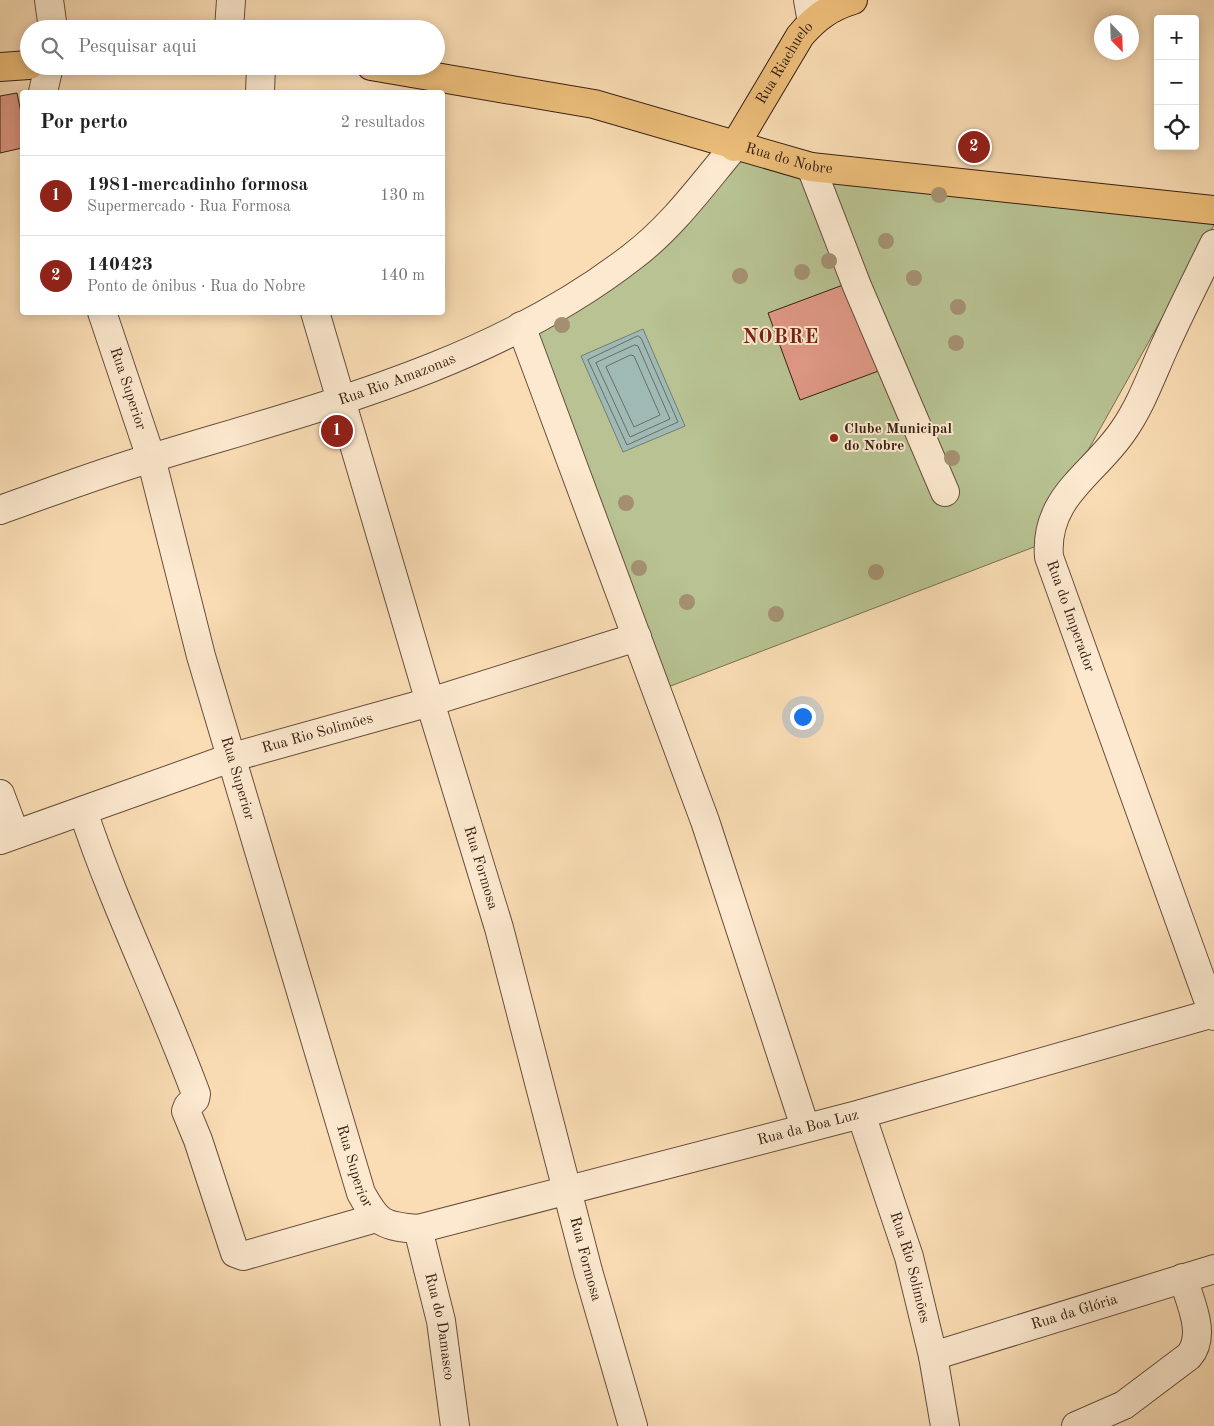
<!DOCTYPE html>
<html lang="pt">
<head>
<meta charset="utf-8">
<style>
	body { margin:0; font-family:"Old Standard TT",serif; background:#f6f6f6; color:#222 }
	.controls { position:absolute; right:15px; top:15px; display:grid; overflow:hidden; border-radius:5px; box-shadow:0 2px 12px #0003 }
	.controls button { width:45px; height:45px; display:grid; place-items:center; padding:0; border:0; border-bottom:1px solid #e0e0e0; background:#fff; color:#222; font:25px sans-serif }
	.compass { position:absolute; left:1094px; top:15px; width:45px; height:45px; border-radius:50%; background:#fff; box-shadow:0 2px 12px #0003; rotate:157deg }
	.you { position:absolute; left:802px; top:716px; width:18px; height:18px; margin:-12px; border:4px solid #fff; border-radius:50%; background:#1a73e8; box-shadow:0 0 0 8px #1a73e833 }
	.badge { display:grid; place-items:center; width:32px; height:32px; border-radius:50%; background:#8f2418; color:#fff; font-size:16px; font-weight:700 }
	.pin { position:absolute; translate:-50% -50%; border:2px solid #fff; box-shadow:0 1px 5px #0006 }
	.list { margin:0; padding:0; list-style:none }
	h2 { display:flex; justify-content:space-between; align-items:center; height:65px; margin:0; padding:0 20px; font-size:21px }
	h2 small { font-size:16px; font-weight:400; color:#767676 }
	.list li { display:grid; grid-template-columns:32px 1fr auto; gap:15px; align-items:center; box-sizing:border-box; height:80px; padding:0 20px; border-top:1px solid #e0e0e0 }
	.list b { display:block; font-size:19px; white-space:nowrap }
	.list p { margin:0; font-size:16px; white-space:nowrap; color:#767676 }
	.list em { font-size:16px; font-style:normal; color:#767676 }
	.icon { flex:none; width:28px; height:28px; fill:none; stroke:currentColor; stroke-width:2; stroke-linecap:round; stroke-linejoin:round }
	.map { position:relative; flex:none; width:1214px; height:1426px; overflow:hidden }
	.search { position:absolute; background:#fff; box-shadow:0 2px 12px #0003; left:20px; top:20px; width:425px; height:55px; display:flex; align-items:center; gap:12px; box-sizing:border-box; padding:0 18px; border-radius:28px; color:#767676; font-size:19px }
	.panel { position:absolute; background:#fff; box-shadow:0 2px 12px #0003; left:20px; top:90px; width:425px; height:225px; border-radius:5px }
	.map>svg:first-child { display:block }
	.green { fill:#b8c292; stroke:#787152 }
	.water { fill:#9fbab4; stroke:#757c74 }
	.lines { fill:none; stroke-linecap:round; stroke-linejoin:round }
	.shore { stroke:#6b6d64; stroke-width:1 }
	.building { fill:#df9884; stroke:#372013 }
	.minor-casing { stroke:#684f3c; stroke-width:30 }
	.major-casing { stroke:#372013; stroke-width:30 }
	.minor { stroke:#fce9cf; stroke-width:28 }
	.major { stroke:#edbe7a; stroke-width:28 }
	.tree { fill:#a49071 }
	.poi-dot { fill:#8f2418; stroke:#fce9cf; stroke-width:2 }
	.labels { text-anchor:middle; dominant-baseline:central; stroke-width:4; stroke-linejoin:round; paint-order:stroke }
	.street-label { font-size:15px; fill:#372013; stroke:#fce9cf }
	.poi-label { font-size:15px; font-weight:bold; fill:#372013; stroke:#fce9cf; text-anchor:start }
	.district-label { font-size:20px; font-weight:bold; letter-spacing:1px; fill:#7a1f14; stroke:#fce9cf }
</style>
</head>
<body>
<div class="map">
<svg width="1214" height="1426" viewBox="0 0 1214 1426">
	<rect width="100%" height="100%" fill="#faddb5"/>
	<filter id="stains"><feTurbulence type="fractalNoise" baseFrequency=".004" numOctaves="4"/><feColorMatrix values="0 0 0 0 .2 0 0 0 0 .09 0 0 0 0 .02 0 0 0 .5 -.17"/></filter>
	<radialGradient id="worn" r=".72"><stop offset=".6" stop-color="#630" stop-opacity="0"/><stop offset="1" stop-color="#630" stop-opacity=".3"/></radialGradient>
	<path class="green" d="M 735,156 L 1214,218 L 1214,225 L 1034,547 L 668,687 L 532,330 Z"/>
	<path class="water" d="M 643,329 L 685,426 L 623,452 L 581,356 Z"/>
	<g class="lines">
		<path class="shore" d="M 638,336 L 641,338 L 678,422 L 627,445 L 588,360 Z
			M 635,345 L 638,346 L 670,419 L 630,437 L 596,363 Z
			M 631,355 L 634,356 L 660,415 L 634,427 L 606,367 Z"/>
	</g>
	<path class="building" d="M 17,93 L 22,117 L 22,148 L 0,153 L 0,96 Z
		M 851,282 L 884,369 L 800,400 L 768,313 Z"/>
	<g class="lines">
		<defs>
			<g id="minor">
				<path d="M 49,0 L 53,29"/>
				<path d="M 808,0 L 812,22"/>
				<path d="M 229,29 L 231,0"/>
				<path d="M 43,92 L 49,66"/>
				<path d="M 260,92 L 261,66"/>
				<path d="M 811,167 L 857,286 L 945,492"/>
				<path id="s1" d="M 1214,244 C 1197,279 1179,314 1163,350 C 1151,377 1140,407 1123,431 C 1094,474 1044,497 1049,557 L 1214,1016"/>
				<path id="s2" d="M 102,312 L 151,458 L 201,656 L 361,1193 C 378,1224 383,1226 418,1229 L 861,1114 L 1214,1013"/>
				<path id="s3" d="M 315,312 L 430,702 L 499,928 L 588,1271 L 633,1426"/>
				<path d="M 521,326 L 705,821 L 805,1127"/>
				<path id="s4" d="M 0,510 C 51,492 103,472 155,457 C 319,407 493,365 632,257 C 672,227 702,185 734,147"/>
				<path d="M 0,794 L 15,834"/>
				<path d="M 83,811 C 115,908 161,999 196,1094 L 195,1099 L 188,1106 L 186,1111 L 198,1140 L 235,1253 L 243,1256 L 376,1218"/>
				<path id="s5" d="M 0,840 L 233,757 L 430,702 L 637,637"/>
				<path id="s6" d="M 861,1114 L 909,1257 L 933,1356 L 945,1426"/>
				<path id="s7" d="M 418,1229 L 441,1321 L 455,1426"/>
				<path id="s8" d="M 933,1356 L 1214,1269"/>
				<path d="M 1076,1426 L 1124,1405 L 1189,1356 C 1207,1335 1190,1302 1183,1278"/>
			</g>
			<g id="major">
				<path id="s9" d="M 371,66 L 594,104 L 811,167 L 1214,210"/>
				<path d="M 0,67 L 29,65"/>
				<path id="s10" d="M 734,147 L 800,36 C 815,18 830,7 853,0"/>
			</g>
		</defs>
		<use href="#minor" class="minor-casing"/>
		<use href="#major" class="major-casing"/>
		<use href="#minor" class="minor"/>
		<use href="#major" class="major"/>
	</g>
	<g class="tree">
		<circle cx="939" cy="195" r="8"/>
		<circle cx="886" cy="241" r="8"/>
		<circle cx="829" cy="261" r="8"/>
		<circle cx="802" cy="272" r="8"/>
		<circle cx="740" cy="276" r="8"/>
		<circle cx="914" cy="278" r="8"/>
		<circle cx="958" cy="307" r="8"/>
		<circle cx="562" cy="325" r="8"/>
		<circle cx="956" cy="343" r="8"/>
		<circle cx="952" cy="458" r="8"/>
		<circle cx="626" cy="503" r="8"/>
		<circle cx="639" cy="568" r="8"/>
		<circle cx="876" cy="572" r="8"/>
		<circle cx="687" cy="602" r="8"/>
		<circle cx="776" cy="614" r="8"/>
	</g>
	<circle class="poi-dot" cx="834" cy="438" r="5"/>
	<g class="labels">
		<g class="street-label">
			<text stroke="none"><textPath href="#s10" startOffset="98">Rua Riachuelo</textPath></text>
			<text stroke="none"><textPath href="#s9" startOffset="429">Rua do Nobre</textPath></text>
			<text stroke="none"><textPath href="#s4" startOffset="418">Rua Rio Amazonas</textPath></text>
			<text stroke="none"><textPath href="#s2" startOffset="81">Rua Superior</textPath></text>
			<text stroke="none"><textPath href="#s1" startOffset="422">Rua do Imperador</textPath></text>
			<text stroke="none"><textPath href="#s5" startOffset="335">Rua Rio Solimões</textPath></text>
			<text stroke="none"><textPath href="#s2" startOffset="486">Rua Superior</textPath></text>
			<text stroke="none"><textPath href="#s3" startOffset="580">Rua Formosa</textPath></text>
			<text stroke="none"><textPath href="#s2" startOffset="1394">Rua da Boa Luz</textPath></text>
			<text stroke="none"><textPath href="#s2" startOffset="891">Rua Superior</textPath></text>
			<text stroke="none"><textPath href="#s3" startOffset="985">Rua Formosa</textPath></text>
			<text stroke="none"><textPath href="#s6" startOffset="161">Rua Rio Solimões</textPath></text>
			<text stroke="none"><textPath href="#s8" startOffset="148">Rua da Glória</textPath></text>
			<text stroke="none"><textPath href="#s7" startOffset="100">Rua do Damasco</textPath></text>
		</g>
		<g class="poi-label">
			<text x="844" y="429">Clube Municipal<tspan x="844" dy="17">do Nobre</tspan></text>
		</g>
		<g class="district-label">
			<text x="781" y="338">NOBRE</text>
		</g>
	</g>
	<rect width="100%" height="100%" filter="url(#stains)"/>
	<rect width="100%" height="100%" fill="url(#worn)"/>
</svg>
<div class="controls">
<button>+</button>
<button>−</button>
<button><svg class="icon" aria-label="locate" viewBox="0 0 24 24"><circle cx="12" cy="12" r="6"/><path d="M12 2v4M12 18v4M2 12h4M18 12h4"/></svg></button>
</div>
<svg class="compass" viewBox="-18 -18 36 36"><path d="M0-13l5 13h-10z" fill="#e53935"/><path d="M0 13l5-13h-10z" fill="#767676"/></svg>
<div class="you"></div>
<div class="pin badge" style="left:337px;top:431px">1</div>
<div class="pin badge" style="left:974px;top:147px">2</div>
<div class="search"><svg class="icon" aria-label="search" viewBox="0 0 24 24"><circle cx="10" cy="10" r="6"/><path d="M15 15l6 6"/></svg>Pesquisar aqui</div>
<section class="panel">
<h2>Por perto<small>2 resultados</small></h2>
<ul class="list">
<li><span class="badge">1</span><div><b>1981-mercadinho formosa</b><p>Supermercado · Rua Formosa</p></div><em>130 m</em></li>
<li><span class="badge">2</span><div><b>140423</b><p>Ponto de ônibus · Rua do Nobre</p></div><em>140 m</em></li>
</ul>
</section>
</div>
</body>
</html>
